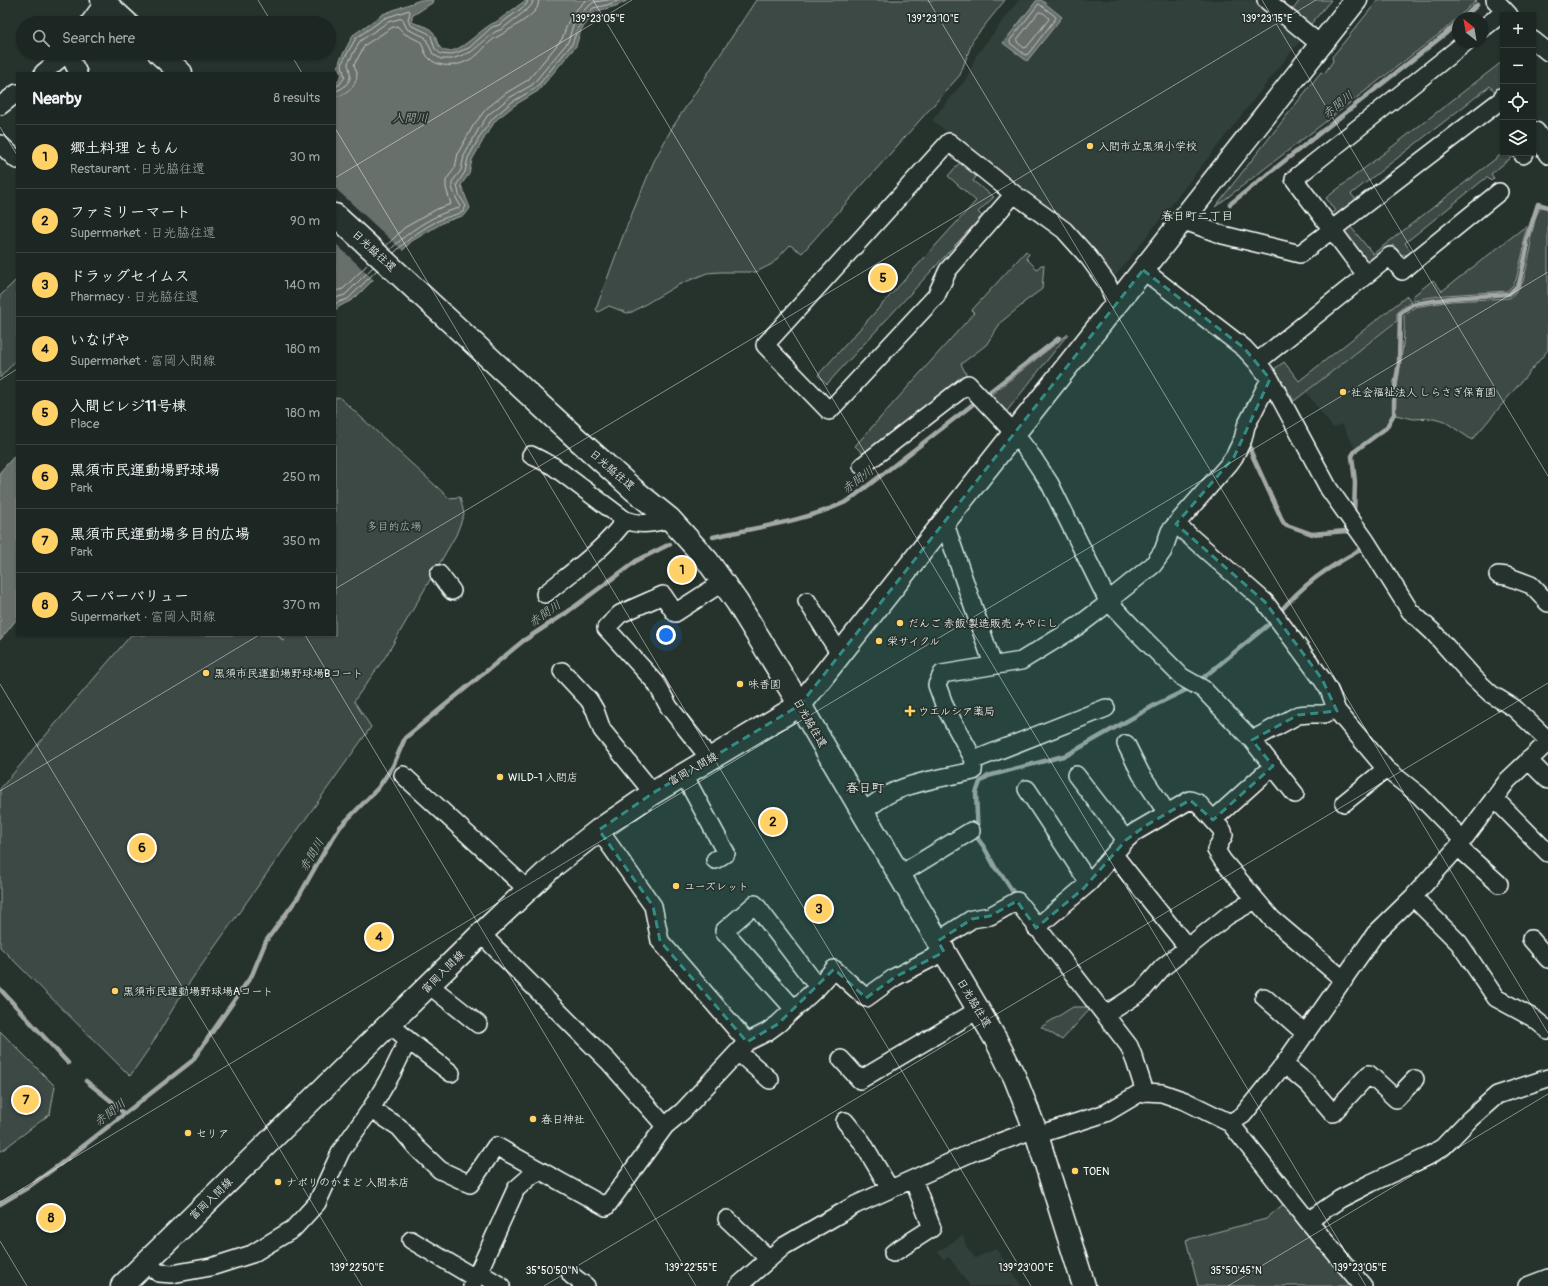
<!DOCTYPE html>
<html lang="en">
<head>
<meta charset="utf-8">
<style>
	body { margin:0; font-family:Pangolin,"Klee One",sans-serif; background:#252e2a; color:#f1f3f6 }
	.controls { position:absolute; right:12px; top:12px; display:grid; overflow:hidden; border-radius:0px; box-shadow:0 1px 3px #0004 }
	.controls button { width:36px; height:36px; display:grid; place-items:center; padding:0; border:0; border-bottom:1px solid #3a4340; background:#1c2622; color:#f1f3f6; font:20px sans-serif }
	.compass { position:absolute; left:1452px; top:12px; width:36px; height:36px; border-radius:50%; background:#1c2622; box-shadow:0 1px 3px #0004; rotate:329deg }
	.you { position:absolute; left:666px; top:635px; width:14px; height:14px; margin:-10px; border:3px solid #fff; border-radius:50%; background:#1a73e8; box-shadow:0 0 0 6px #1a73e833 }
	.badge { display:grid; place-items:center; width:26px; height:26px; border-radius:50%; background:#ffd166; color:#111; font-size:13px; font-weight:700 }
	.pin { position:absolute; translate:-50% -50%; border:2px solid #fff; box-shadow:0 1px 4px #0006 }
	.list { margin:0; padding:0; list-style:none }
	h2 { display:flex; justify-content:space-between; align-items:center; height:52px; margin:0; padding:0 16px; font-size:17px }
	h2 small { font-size:13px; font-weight:400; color:#a0a5a5 }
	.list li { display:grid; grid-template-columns:26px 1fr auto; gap:12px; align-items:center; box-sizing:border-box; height:64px; padding:0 16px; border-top:1px solid #3a4340 }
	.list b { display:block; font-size:15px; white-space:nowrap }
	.list p { margin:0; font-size:13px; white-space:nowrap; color:#a0a5a5 }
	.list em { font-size:13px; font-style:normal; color:#a0a5a5 }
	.icon { flex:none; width:22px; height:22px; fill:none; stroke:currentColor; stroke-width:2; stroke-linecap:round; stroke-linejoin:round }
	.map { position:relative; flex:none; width:1548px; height:1286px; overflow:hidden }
	.search { position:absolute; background:#1c2622; box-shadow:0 1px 3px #0004; left:16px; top:16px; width:320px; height:44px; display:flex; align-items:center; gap:10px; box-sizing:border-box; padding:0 14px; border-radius:22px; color:#a0a5a5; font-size:15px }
	.panel { position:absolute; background:#1c2622; box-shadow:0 1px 3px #0004; left:16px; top:72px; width:320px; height:564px; border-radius:0px }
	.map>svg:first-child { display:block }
	.built { fill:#333f3a }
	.green { fill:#3e4944; stroke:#9ea4a2 }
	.water { fill:#67706c; stroke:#a4a9a7 }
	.pier { fill:#26332d }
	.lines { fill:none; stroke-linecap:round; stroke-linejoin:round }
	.shore { stroke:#c2c6c4; stroke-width:1 }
	.stream { stroke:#a4a9a7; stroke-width:4.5 }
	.minor-casing { stroke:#fff; stroke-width:20 }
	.tertiary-casing { stroke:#fff; stroke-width:25 }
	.secondary-casing { stroke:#fff; stroke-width:25 }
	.trunk-casing { stroke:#fff; stroke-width:25 }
	.minor { stroke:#26332d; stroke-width:17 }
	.tertiary { stroke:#26332d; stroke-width:22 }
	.secondary { stroke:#26332d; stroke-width:22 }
	.trunk { stroke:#26332d; stroke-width:22 }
	.marked { fill:#338b84; fill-opacity:0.2; stroke:#338b84; stroke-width:3; stroke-dasharray:8 5; stroke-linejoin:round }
	.ticks { fill:none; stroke:#fff; stroke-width:1; stroke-opacity:0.45 }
	.poi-dot { fill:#ffd166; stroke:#26332d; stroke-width:1.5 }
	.labels { text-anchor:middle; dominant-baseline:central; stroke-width:3.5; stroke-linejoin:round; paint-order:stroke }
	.poi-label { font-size:11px; fill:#fff; stroke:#26332d; text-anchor:start }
	.street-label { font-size:11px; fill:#fff; stroke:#26332d }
	.park-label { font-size:11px; fill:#bbbfbe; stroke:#26332d }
	.water-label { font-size:12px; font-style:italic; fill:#b3b8b6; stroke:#26332d }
	.neighbourhood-label { font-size:12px; fill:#fff; stroke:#26332d }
	.quarter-label { font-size:13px; fill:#fff; stroke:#26332d }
	.ticks-label { font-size:10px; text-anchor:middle; fill:#fff; stroke:#26332d; stroke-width:3.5; stroke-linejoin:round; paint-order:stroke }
</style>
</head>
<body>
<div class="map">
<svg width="1548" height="1286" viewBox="0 0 1548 1286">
	<rect width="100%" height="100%" fill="#26332d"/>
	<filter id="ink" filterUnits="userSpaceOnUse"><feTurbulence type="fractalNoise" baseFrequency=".025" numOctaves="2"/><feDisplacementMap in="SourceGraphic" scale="8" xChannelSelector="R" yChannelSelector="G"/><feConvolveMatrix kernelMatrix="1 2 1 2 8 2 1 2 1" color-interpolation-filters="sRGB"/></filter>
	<g filter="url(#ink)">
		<path class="built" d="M 1019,0 L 1257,0 L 1303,37 L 1113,279 L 998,172 L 932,120 L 967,78 L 976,56 Z
			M 1398,322 L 1397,365 L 1392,392 L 1391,415 L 1384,426 L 1355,448 L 1342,424 L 1333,428 L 1306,392 Z
			M 963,1235 L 966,1246 L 975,1258 L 996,1249 L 1022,1286 L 970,1286 L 949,1257 L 944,1260 L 938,1252 Z"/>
		<path class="green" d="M 756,0 L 1005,0 L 973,40 L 960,75 L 802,253 L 790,245 L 772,264 L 756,272 L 720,272 L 707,273 L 678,285 L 632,312 L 627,313 L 609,306 L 598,312 L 596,309 L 624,233 L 654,161 L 672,128 Z
			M 1300,0 L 1331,0 L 1310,25 L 1292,11 Z
			M 1378,0 L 1477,0 L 1443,31 L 1215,207 L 1321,72 L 1324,74 L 1333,61 L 1332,57 Z
			M 1503,61 L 1503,82 L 1496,93 L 1490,86 L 1351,194 L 1358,202 L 1340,216 L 1334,217 L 1331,214 L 1335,211 L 1326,198 Z
			M 1503,153 L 1517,153 L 1491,174 L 1494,178 L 1491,181 L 1487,177 L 1405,243 L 1412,253 L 1407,255 L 1402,255 L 1393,245 L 1372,262 L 1367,263 L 1342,232 L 1350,226 L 1373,254 Z
			M 961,161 L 978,174 L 973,181 L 994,197 L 978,212 L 982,216 L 827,384 L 818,375 L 976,201 L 948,176 Z
			M 1541,206 L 1548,209 L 1548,350 L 1472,440 L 1444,421 L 1434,418 L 1414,419 L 1395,415 C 1395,381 1406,349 1404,315 L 1415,307 L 1451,301 L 1510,298 L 1519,288 L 1523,282 L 1531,248 L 1530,241 L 1536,216 Z
			M 1526,226 L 1527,228 L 1523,241 L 1524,248 L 1516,280 L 1514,284 L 1507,291 L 1445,295 L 1413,300 L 1413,296 L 1433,280 L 1442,291 Z
			M 1026,251 L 1029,254 L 1026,258 L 1037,269 L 1041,265 L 1044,265 L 1042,289 L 1023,303 L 1022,305 L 1001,322 L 986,345 L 961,364 L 968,378 L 867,457 L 855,446 L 974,313 L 972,310 Z
			M 17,279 L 17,359 L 0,378 L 0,296 Z
			M 1407,296 L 1411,301 L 1397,312 L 1397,321 L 1294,401 L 1286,387 L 1273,370 L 1284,362 L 1299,381 Z
			M 1068,334 L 1003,416 L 987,398 Z
			M 339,397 L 449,498 L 460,497 L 464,514 L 456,535 L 386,656 L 354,701 L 371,727 L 184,990 L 152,1044 L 130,1076 L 0,947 L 0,789 L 131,635 L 277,635 L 285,642 L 278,635 L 335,635 L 335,398 Z
			M 1073,1007 L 1092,1007 L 1062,1040 L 1041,1027 Z
			M 0,1031 L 55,1086 L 50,1114 L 0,1152 Z
			M 1287,1201 L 1358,1286 L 1198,1286 L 1186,1240 L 1266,1219 Z"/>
		<path class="water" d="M 420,0 L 433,0 L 432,3 L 412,16 L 412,22 C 418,25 428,26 432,31 C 437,36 436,46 443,50 C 458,58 482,26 496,22 L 526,0 L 628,0 C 617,7 608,8 596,11 L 581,30 L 576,46 L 538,91 L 515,105 L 496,120 L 486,135 L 472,160 L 469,174 L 461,185 L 470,208 L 465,215 L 444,222 L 412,241 L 356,297 C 349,303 341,304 335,310 L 335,84 L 342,75 L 338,67 L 340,60 L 353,35 L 383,14 Z
			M 1037,0 L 1041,0 L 1062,17 L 1027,61 L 1003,43 Z
			M 17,453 L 17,619 L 0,640 L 0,472 Z"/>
		<path class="pier" d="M 335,188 L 404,252 L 375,281 L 335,243 Z"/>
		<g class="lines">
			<path class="shore" d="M 1039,4 L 1055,16 L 1056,18 L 1028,54 L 1025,55 L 1010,43 L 1010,41 Z
				M 1039,12 C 1042,11 1048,16 1049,19 L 1027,47 L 1024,48 L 1017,42 L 1017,40 Z
				M 335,86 L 339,85 L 345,77 L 342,66 L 343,61 L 356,38 L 385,18 L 409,10 L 410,12 L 408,19 L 410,25 L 428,33 L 431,36 L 435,49 L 441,54 L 450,55 L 469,48 L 492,27 L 499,25 L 526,5 L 528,0
				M 335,91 C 343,90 352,81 350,73 C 350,69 348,67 348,63 L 360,41 L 388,22 L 402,18 L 407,29 L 425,37 L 433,54 L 441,59 L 452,59 L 471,52 L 495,32 L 502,29 L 529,8 L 532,4 L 533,0
				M 335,97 C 346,96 357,86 357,74 C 357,71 355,68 354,65 L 365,45 L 391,28 L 397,26 L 405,34 L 421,42 C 423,46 424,52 427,56 C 439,71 463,66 477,55 C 483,50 489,41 497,37 C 506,32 528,19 535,11 C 538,8 538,4 539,0
				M 386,246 L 404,228 L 437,209 L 451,204 L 446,188 L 446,180 L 455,168 L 458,153 L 473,126 L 486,109 L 506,93 L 528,80 L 562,39 L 568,22 L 576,10 L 586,0
				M 390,250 C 405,235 420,224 439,215 C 445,212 453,210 459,208 L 460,205 L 455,196 L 452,187 L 452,182 L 461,170 L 464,156 L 478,130 L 488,115 L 509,98 L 532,85 L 568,42 L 573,25 L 585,9 L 594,2 L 608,0
				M 394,253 C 408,239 424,227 442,219 C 449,216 456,215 463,212 L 466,206 L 459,195 L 457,184 L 465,172 L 468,158 L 482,133 L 493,118 L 512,102 L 536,88 L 572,44 L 578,28 L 593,8 L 607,5 L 620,0
				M 335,291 L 343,289 L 369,263
				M 335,298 L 345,295 L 373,267
				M 335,304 L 339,302 L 348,299 L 377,270"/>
			<path class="stream" d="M 1463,18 L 1477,5
				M 1230,204 L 1445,34 L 1458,22
				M 988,393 L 1059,338
				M 1249,439 L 1251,452 L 1254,459 L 1284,524 L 1312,534 L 1346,531 L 1351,532 L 1353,535
				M 1354,514 L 1355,482 L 1352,456 L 1355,451 L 1386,428 L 1394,414 L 1394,392 L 1399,363 L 1400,313 L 1413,304 L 1451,298 L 1509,294 L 1519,284 L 1527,249 L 1526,241 L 1538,204 L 1548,207
				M 713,537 C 759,527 806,521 848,501 L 972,405
				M 1278,614 C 1303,584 1327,568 1360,550 L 1358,543
				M 1199,681 L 1273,621
				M 1015,895 L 1000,872 L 996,869 L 984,847 L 978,839 L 976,793 L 980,782 L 988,776 L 1067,755 L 1155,705 L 1190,688
				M 0,989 L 68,1063
				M 86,1081 L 115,1104 L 124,1114
				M 0,1204 L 27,1188 L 59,1165 L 192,1061 L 252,975 L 266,941 L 299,896 L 324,852 L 340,827 L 378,788 L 393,766 L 405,738 L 523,641 L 566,613 L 636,561 L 670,544"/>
			<defs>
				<path id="minor" d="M 1266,0 L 1321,45
					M 1495,0 L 1509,15
					M 89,23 L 104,2
					M 1482,29 L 1505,11
					M 1533,40 L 1548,52
					M 68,53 L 78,73
					M 43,73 L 67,53
					M 0,106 L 17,93
					M 1536,131 L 1543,141 L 1543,147 L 1548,155
					M 949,142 L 1014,194 L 948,270 L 936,296 L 829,411 L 765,345 Z
					M 0,144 L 17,160
					M 1523,155 L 1525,153
					M 1014,194 L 1064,230 L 1089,258 L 1107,283 L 1116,304
					M 1182,220 L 1223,235 L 1300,254 L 1501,100 L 1503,96
					M 1143,270 L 1244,348 L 1257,362 L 1270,379 L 1329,489 L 1366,541 L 1410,611 L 1433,632 L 1474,678 L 1491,694 L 1514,708 L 1548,740
					M 1366,275 L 1294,179 L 1466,42
					M 1257,362 L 1390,256 L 1402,271 L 1499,192
					M 531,455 L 553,466 L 625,520 C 640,526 655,523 670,519
					M 862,466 L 968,384 L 1014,433 L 1033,458 L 1050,484 L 1108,601 L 1137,632 L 1182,677 L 1203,689 L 1252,740 L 1295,794
					M 944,521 L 993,665
					M 1176,524 L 1265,602 L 1322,679 L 1329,690 L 1337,711 L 1386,769 L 1419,795 L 1463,840
					M 439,574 L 452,591
					M 1498,575 L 1507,576 L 1531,585 L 1548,603
					M 545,594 C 573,571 604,550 625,520
					M 807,601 L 840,654
					M 562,671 L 589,700 L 595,710 L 602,730 L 653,793
					M 1252,740 L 1298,715 L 1309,714 L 1324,714 L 1331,711 L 1337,711
					M 1126,744 L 1141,774 L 1167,813
					M 710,759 L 669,707 L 656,683 L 606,628 L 620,614 L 663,595 L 675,613 L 723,582
					M 974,760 L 1106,708
					M 1528,760 L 1548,780
					M 403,775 L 528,890
					M 684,775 L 726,853 L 715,860
					M 1076,775 L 1126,840
					M 1027,789 L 1089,883
					M 1494,798 L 1548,853
					M 1344,803 L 1386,769
					M 862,813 C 872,805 882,797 893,792 C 916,781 948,777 973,771 L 974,760 L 945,707 L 937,685 L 942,674 L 1021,661 L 1078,626 L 1103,607 L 1108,601 L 1153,565 L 1163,551 L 1170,531 L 1229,464 L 1234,457 L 1243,439 L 1246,426 L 1270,379
					M 1213,820 L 1273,766
					M 599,830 L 653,906 L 660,941 L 747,1042
					M 1458,847 L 1499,884
					M 1114,855 L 1188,948
					M 899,875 L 971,831
					M 1413,897 L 1459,943 L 1496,998 L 1533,1018 L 1548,1030
					M 1036,928 L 1089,883 L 1126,840 L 1135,832 L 1190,800 L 1198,803 L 1223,831 L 1224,835 L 1216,850 L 1223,861 L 1272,919 L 1344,980
					M 481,934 L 609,1062 L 665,1126
					M 1531,939 L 1548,959
					M 938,941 L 972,919 L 990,916 L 1017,901 L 1129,1046 L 1135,1061 L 1145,1092
					M 429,985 L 478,1024
					M 1264,997 L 1306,1034
					M 794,1009 L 724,931 L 755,904 L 818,987
					M 1105,1015 L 1141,992 L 1162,968 L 1227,916 L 1255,900
					M 408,1040 L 451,1073
					M 738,1052 L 770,1080
					M 841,1059 L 860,1080 L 978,1010
					M 1284,1064 L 1308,1084 L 1333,1113 L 1369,1074 L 1396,1099 L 1415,1079
					M 371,1109 L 399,1127 L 417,1148 L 440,1170 L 470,1184 L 496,1146 L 606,1207 L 665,1126 L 683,1111 L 747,1042 L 767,1032 L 778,1024 L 818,987 L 834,969 L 866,998 L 895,977 L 944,952
					M 845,1121 L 862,1142 L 890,1189
					M 1230,1123 L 1243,1115 L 1284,1064 L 1375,934 L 1413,897 L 1457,848 L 1508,780 L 1548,742
					M 1037,1135 L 1106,1113 L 1138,1094 L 1145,1092 L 1162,1093 L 1185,1101 L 1230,1123 L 1308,1221 L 1363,1286
					M 727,1219 L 769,1259
					M 1308,1221 L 1340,1199 L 1371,1183 L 1429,1156 L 1443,1147 L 1470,1119 L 1497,1095 L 1548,1078
					M 411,1240 L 475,1278
					M 893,1253 L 932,1228 L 913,1179
					M 145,1263 L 159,1273 L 172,1274 L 211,1267 L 252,1254 L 293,1229 L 317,1203 L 341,1151 L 371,1109 L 392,1073 L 408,1040 L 390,1024
					M 478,1272 L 501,1286
					M 571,1275 L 586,1286
					M 472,1286 L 516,1189 L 532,1175 L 540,1171
					M 738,1286 L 784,1246 L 855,1205 L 973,1152 L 1035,1129
					M 1527,1286 L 1548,1278"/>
				<path id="tertiary" d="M 800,705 L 1356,0"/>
				<path id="secondary" d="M 122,1286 L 481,934 L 552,867 L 599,830 L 653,793 L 800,705"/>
				<path id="trunk" d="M 102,0 L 127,23
					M 159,53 L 181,73
					M 335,215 L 576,438 L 634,490 L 670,519 L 707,560 L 737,602 L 800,705 L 996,1040 L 1015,1078 L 1035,1129 L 1084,1286"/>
			</defs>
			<use href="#minor" class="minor-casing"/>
			<use href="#tertiary" class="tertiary-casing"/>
			<use href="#secondary" class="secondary-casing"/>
			<use href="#trunk" class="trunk-casing"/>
			<use href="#minor" class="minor"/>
			<use href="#tertiary" class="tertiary"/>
			<use href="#secondary" class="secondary"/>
			<use href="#trunk" class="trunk"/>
		</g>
	</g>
	<path class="marked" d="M 1143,270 L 1244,348 L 1270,379 L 1234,457 L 1176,524 L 1265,602 L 1322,679 L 1337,711 L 1298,715 L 1252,740 L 1273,766 L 1213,820 L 1190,800 L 1145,826 L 1126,840 L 1084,888 L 1036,928 L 1017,901 L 990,916 L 972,919 L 938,941 L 944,952 L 895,977 L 866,998 L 834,969 L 778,1024 L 747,1042 L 660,941 L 653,906 L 599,830 L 653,793 L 800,705 Z"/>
	<path class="ticks" d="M 258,0 L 272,23M 593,0 L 1366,1286M 928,0 L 1548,1033M 1262,0 L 1548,476M 290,53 L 302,73M 0,127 L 17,155M 335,128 L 1031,1286M 335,178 L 632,0M 0,380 L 17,369M 335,589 L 1316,0M 305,635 L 696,1286M 0,684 L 362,1286M 0,791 L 259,635M 0,1202 L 1548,272M 0,1241 L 27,1286M 544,1286 L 1548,683M 1228,1286 L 1548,1094"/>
	<g class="poi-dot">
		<circle cx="1090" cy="146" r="4"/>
		<circle cx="1343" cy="392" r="4"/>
		<circle cx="900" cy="623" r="4"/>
		<circle cx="879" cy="641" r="4"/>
		<circle cx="206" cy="673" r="4"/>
		<circle cx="740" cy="684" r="4"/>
		<path d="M908 705h4v4h4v4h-4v4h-4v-4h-4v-4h4z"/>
		<circle cx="500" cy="777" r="4"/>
		<circle cx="676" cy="886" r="4"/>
		<circle cx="115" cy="991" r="4"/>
		<circle cx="533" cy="1119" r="4"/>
		<circle cx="188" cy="1133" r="4"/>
		<circle cx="1075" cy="1171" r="4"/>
		<circle cx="278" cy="1182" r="4"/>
	</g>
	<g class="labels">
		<g class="poi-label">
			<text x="1098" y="146">入間市立黒須小学校</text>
			<text x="1351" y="392">社会福祉法人 しらさぎ保育園</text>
			<text x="908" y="623">だんご 赤飯 製造販売 みやにし</text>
			<text x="887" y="641">栄サイクル</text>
			<text x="214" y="673">黒須市民運動場野球場Bコート</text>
			<text x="748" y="684">味香園</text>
			<text x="918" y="711">ウエルシア薬局</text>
			<text x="508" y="777">WILD-1 入間店</text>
			<text x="684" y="886">ユーズレット</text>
			<text x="123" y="991">黒須市民運動場野球場Aコート</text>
			<text x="541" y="1119">春日神社</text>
			<text x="196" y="1133">セリア</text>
			<text x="1083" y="1171">TOEN</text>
			<text x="286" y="1182">ナポリのかまど 入間本店</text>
		</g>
		<g class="street-label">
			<text transform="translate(374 251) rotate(43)">日光脇往還</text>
			<text transform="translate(612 470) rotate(41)">日光脇往還</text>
			<text transform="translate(810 723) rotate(60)">日光脇往還</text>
			<text transform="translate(693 769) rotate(-30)">富岡入間線</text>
			<text transform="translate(443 972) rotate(-45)">富岡入間線</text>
			<text transform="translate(974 1003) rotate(59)">日光脇往還</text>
			<text transform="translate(211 1199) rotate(-44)">富岡入間線</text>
		</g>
		<g class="park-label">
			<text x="394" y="526">多目的広場</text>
		</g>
		<g class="water-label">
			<text transform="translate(1338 105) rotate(-39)">赤間川</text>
			<text x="410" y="118">入間川</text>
			<text transform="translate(858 480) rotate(-37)">赤間川</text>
			<text transform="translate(545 614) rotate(-35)">赤間川</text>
			<text transform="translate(312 855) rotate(-59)">赤間川</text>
			<text transform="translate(110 1113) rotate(-38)">赤間川</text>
		</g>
		<g class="neighbourhood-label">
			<text x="1197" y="216">春日町二丁目</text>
		</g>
		<g class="quarter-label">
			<text x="865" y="788">春日町</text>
		</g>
	</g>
	<g class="ticks-label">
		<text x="598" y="22">139°23'05"E</text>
		<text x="933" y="22">139°23'10"E</text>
		<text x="1267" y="22">139°23'15"E</text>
		<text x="357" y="1271">139°22'50"E</text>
		<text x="691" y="1271">139°22'55"E</text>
		<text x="1026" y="1271">139°23'00"E</text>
		<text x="1360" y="1271">139°23'05"E</text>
		<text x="552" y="1274">35°50'50"N</text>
		<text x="1236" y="1274">35°50'45"N</text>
	</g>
</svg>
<div class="controls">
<button>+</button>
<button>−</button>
<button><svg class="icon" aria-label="locate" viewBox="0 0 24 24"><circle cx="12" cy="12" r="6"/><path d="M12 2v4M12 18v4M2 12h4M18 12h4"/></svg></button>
<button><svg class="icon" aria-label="layers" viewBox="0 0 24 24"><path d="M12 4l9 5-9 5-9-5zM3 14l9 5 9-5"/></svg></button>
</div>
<svg class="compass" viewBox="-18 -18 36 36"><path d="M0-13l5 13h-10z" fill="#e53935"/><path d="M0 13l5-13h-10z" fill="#a0a5a5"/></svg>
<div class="you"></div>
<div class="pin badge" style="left:682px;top:570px">1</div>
<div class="pin badge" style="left:773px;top:822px">2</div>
<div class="pin badge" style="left:819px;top:909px">3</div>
<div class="pin badge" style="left:379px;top:937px">4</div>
<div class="pin badge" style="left:883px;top:278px">5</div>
<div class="pin badge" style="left:142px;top:848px">6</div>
<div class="pin badge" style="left:26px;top:1100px">7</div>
<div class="pin badge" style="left:51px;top:1218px">8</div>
<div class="search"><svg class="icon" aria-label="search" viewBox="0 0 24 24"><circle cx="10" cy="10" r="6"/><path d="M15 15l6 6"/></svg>Search here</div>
<section class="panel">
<h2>Nearby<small>8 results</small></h2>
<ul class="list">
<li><span class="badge">1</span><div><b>郷土料理 ともん</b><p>Restaurant · 日光脇往還</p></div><em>30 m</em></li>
<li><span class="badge">2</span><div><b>ファミリーマート</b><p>Supermarket · 日光脇往還</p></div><em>90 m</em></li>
<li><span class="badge">3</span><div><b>ドラッグセイムス</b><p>Pharmacy · 日光脇往還</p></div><em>140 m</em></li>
<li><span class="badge">4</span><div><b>いなげや</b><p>Supermarket · 富岡入間線</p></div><em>180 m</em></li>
<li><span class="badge">5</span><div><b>入間ビレジ11号棟</b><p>Place</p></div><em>180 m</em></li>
<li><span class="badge">6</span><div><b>黒須市民運動場野球場</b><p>Park</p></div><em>250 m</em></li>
<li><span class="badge">7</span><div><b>黒須市民運動場多目的広場</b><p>Park</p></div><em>350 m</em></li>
<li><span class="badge">8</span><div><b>スーパーバリュー</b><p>Supermarket · 富岡入間線</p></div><em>370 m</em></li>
</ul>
</section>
</div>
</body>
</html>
